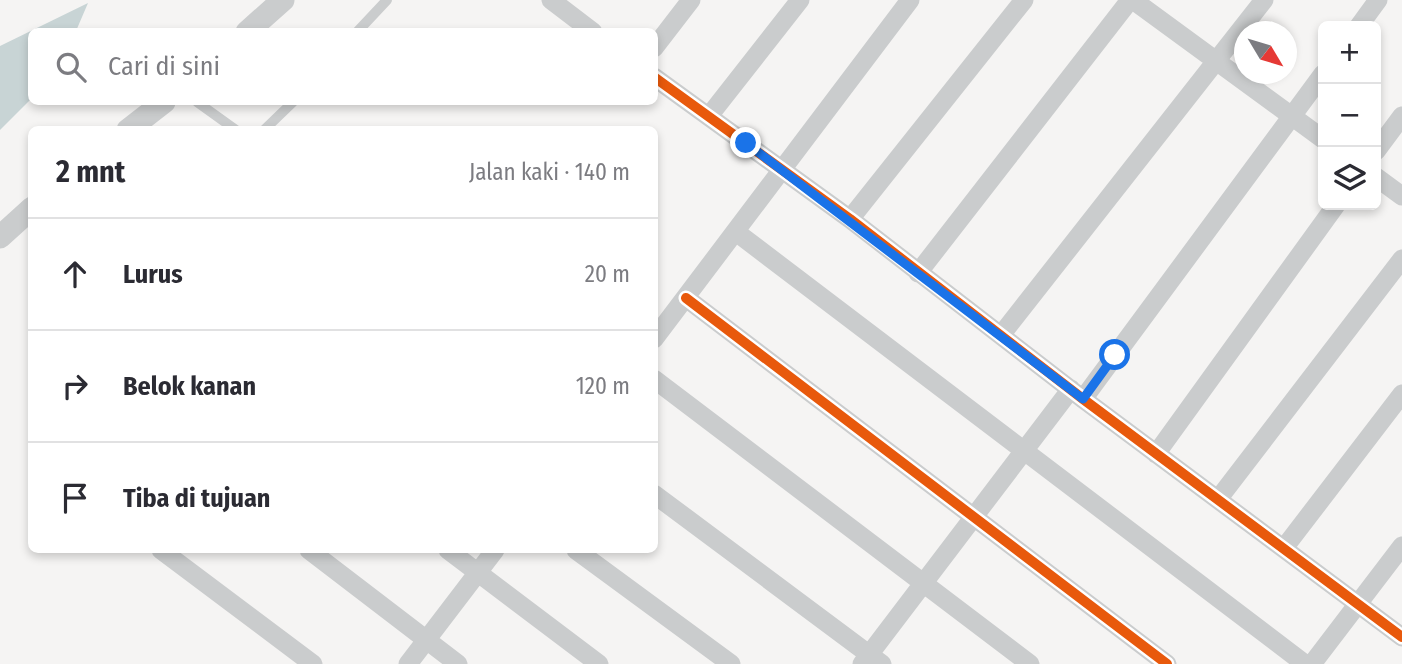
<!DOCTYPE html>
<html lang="id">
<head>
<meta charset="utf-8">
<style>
	body { margin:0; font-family:"Fira Sans Condensed",sans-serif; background:#f2f2f3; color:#2b2b33 }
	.controls { position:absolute; right:21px; top:21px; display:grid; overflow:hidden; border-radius:10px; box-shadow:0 4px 10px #0003 }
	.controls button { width:63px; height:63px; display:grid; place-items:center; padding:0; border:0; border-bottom:2px solid #e1e1e2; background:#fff; color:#2b2b33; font:35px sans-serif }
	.compass { position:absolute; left:1234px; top:21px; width:63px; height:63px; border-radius:50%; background:#fff; box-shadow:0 4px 10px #0003; rotate:128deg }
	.stop { position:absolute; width:21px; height:21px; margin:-16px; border:5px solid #1a73e8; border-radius:50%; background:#fff }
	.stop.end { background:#1a73e8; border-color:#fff; box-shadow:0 2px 7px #0008 }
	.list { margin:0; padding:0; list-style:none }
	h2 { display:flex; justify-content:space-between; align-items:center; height:91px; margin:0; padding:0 28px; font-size:30px }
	h2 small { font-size:23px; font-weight:400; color:#7c7c81 }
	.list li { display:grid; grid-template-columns:46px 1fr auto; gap:21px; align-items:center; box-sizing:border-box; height:112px; padding:0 28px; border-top:2px solid #e1e1e2 }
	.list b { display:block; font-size:26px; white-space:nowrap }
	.list em { font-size:23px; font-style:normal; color:#7c7c81 }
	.icon { flex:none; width:38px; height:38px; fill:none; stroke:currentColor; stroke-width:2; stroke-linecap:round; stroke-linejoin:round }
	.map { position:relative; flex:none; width:1402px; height:664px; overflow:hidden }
	.search { position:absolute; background:#fff; box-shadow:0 4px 10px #0003; left:28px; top:28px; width:630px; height:77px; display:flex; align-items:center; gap:18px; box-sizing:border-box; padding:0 24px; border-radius:10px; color:#7c7c81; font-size:26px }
	.panel { position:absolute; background:#fff; box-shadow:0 4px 10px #0003; left:28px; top:126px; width:630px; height:427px; border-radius:10px }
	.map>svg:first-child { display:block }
	.water { fill:#c8d4d5 }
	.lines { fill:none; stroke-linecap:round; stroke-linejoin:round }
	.service { stroke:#cacccd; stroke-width:10 }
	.minor { stroke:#cacccd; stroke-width:19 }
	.tertiary { stroke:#cacccd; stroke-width:23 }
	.cycleway-casing { stroke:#fff; stroke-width:15 }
	.cycleway { stroke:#e8590c; stroke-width:10 }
	.route { stroke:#1a73e8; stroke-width:9 }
</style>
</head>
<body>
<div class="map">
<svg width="1402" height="664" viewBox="0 0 1402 664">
	<rect width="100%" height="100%" fill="#f5f4f3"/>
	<path class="water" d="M 88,3 L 76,31 L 32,32 L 31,99 L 0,130 L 0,46 Z"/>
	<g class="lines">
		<path class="service" d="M 357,32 L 387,0
			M 197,102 L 236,130
			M 264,130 L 293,102"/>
		<path class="minor" d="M 551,0 L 593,32
			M 1133,0 L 1323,139
			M 1359,26 L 1378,0
			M 654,48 L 691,0
			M 654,77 L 850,219 L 1083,399 L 1402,637
			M 709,116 L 800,0
			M 1376,151 L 1402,116
			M 1376,177 L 1402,196
			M 850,219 L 1024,0
			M 736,232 L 1305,664
			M 918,273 L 1130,0
			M 686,298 L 1167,664
			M 1001,335 L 1264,0
			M 654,339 L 910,0
			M 654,379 L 1030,664
			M 1083,399 L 1323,74
			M 1156,454 L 1336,205
			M 654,494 L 882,664
			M 1219,498 L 1402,259
			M 1284,548 L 1402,394
			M 161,550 L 313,664
			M 309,550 L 458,664
			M 448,550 L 599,664
			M 576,550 L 731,664
			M 408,664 L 495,550
			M 862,664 L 1071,389
			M 1312,664 L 1402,546"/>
		<path class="tertiary" d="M 247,32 L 283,0
			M 128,130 L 164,102
			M 0,237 L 32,208"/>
		<defs>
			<path id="cycleway" d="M 654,77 L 850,219 L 1083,399 L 1402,637
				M 686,298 L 1167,664"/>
		</defs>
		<use href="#cycleway" class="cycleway-casing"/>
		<use href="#cycleway" class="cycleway"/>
	</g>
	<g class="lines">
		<path class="route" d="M 746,143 L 1083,399 L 1115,355"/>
	</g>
</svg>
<div class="controls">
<button>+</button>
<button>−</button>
<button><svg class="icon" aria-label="layers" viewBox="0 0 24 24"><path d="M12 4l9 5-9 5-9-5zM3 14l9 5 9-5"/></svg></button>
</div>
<svg class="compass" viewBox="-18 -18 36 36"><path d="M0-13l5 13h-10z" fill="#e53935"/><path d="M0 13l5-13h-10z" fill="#7c7c81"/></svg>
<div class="stop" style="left:1115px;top:355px"></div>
<div class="stop end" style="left:746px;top:143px"></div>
<div class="search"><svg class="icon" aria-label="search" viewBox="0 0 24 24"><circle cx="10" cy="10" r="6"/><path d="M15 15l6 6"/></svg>Cari di sini</div>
<section class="panel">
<h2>2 mnt<small>Jalan kaki · 140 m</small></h2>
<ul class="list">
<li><svg class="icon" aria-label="ahead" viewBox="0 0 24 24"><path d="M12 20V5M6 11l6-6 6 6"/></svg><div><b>Lurus</b></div><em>20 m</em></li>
<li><svg class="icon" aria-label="right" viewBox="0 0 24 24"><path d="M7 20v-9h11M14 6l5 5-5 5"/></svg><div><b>Belok kanan</b></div><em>120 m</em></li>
<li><svg class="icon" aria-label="arrive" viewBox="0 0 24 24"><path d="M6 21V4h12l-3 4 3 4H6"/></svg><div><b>Tiba di tujuan</b></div></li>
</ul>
</section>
</div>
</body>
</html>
